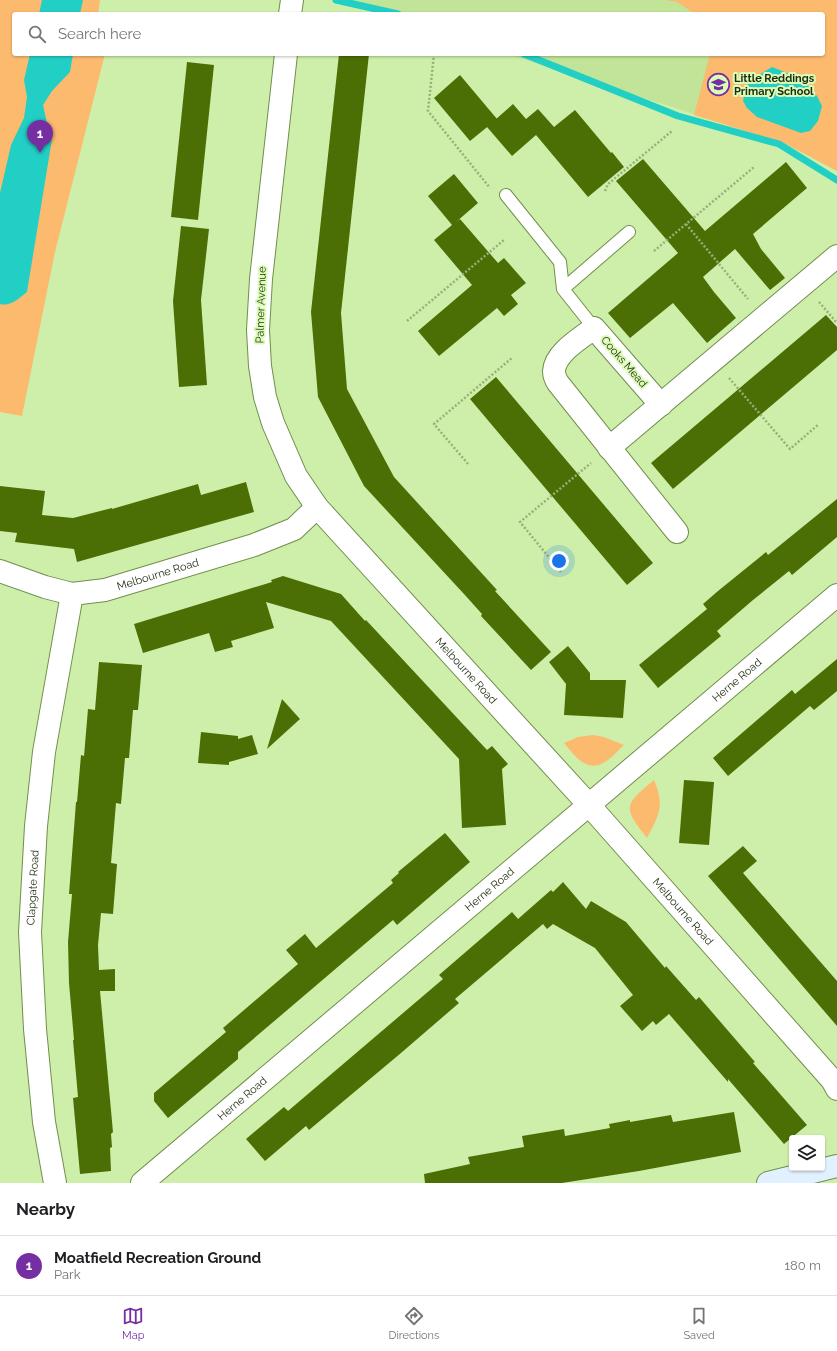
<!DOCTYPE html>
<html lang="en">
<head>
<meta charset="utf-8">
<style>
	body { margin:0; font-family:Raleway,sans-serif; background:#f6f6f6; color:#202124 }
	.controls { position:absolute; right:12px; bottom:12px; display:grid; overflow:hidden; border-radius:4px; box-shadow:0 1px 3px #0004 }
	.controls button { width:36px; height:36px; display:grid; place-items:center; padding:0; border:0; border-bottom:1px solid #e0e0e0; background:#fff; color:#202124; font:20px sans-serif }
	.you { position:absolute; left:559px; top:561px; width:14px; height:14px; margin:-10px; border:3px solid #fff; border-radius:50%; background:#1a73e8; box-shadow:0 0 0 6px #1a73e833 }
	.badge { display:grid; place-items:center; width:26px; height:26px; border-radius:50%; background:#752fa3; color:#fff; font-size:13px; font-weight:700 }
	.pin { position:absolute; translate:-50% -33px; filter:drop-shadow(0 1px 2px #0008) }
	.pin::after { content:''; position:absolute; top:21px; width:14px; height:12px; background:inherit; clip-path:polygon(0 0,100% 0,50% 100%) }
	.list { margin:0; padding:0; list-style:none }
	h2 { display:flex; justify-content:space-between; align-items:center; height:52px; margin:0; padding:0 16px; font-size:17px }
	h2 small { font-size:13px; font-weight:400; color:#757577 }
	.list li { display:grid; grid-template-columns:26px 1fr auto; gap:12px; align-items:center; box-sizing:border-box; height:60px; padding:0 16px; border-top:1px solid #e0e0e0 }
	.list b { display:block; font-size:15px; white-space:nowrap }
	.list p { margin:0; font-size:13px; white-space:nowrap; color:#757577 }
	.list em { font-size:13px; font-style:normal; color:#757577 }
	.icon { flex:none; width:22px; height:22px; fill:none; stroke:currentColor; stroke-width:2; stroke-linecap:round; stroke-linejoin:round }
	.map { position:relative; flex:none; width:837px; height:1183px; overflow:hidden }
	.search { position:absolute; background:#fff; box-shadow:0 1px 3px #0004; left:12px; right:12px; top:12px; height:44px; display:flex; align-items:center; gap:10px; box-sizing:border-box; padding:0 14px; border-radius:4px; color:#757577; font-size:15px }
	.sheet { height:112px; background:#fff }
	nav { display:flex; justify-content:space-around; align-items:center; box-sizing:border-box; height:56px; border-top:1px solid #e0e0e0; background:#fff; font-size:11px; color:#757577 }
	nav a { display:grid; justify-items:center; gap:2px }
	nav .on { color:#752fa3 }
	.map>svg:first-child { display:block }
	.built { fill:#c1e498 }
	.green { fill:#fcba6e }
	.water { fill:#22cfc5 }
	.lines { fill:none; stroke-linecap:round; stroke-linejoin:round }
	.stream { stroke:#22cfc5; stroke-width:7 }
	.building { fill:#4b6f05 }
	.lane-casing { stroke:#718e4d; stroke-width:14 }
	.street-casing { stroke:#718e4d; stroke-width:24 }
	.secondary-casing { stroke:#718e4d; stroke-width:24 }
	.path { stroke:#96b078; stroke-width:2.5; stroke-dasharray:2 2; stroke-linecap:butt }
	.lane { stroke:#fff; stroke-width:12 }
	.street { stroke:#fff; stroke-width:22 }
	.secondary { stroke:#e2f1ff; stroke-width:22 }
	.labels { text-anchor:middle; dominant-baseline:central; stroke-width:4; stroke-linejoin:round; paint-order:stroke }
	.poi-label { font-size:11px; font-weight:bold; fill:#1f2b10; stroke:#dbfcb7; text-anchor:start }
	.street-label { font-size:11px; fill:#1f2b10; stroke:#dbfcb7 }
</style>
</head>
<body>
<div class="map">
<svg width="837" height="1183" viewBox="0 0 837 1183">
	<rect width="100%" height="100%" fill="#ceefaa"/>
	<path class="built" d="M 341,0 L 837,0 L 837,171 L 784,143 L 507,54 L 823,54 L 823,14 L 384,14 Z"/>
	<path class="green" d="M 0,0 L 100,0 L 98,14 L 14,14 L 14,54 L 105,54 L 55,252 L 22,416 L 0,412 Z
		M 665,0 L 837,0 L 837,171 L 784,143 L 694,115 L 710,54 L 823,54 L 823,14 L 695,14 L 677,2 Z
		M 593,735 L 604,737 L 624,745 C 618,750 612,758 605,762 C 587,774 574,755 564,743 L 578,737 Z
		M 654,780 C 665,805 659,816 647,838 C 622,807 624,805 654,780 Z"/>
	<path class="water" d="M 42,0 L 83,0 L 80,14 L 39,14 Z
		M 30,54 L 73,54 L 70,72 L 52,91 L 43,105 L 47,123 L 52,139 L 27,292 C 19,298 11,307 0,304 L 0,193 L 11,145 L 24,118 L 27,97 L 24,80 Z
		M 772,67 L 802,79 L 817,96 L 822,106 L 818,121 L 810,131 L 801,133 L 757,117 L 747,108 L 743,101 L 746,86 L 757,76 Z"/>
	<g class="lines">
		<path class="stream" d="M 336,0 L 398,14
			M 524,54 L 678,116 L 779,144 L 837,180"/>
	</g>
	<path class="building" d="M 339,54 L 369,54 L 341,313 L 347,389 L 394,477 L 497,590 L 495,591 L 551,652 L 531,670 L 481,616 L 482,614 L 464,594 L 364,486 L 318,397 L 311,312 Z
		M 187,62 L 214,65 L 198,220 L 171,217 Z
		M 460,75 L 497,119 L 470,141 L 434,98 Z
		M 513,104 L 526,119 L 538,109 L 554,127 L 575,110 L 611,153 L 612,152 L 624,167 L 588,197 L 536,135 L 512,156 L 487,127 Z
		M 643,159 L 705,231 L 786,162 L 807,188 L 753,234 L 761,249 L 785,278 L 770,290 L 735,249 L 703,277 L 714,292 L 736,318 L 707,343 L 673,303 L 630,338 L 608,313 L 678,253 L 616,181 Z
		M 454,174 L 478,203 L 456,222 L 460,219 L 498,263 L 504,258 L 526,283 L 511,295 L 518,304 L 504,316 L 497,308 L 439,356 L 418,331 L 472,285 L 434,240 L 452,225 L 428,196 Z
		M 181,226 L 209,229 L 201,300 L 207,385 L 179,387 L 173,301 Z
		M 826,315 L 837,327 L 837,350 L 673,489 L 651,463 Z
		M 496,377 L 653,563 L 627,585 L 470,399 Z
		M 246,482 L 254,512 L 77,562 L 74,549 L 15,542 L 17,533 L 0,531 L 0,486 L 45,491 L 42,515 L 73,518 L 112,508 L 112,509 L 198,484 L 201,495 Z
		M 837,499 L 837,537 L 792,575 L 789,571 L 753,600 L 717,631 L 721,636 L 658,688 L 639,665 L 707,609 L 703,604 L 718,591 L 766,552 L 768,555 Z
		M 283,576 L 341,594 L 365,621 L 366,620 L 487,750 L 492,746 L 508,764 L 502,769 L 506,825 L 462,828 L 459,759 L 331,621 L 266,602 L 274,628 L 231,641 L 233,647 L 215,652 L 209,633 L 143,653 L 134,624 L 272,582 L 271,580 Z
		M 568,646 L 590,673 L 590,680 L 626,680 L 623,718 L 564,715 L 566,684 L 549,662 Z
		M 837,659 L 837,691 L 814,710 L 810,706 L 728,776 L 713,758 L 792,690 L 795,694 Z
		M 99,662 L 142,665 L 138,710 L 133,710 L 129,758 L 125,758 L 121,804 L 116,803 L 111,863 L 117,864 L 113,914 L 101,913 L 98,945 L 99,970 L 115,969 L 115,991 L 100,991 L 113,1132 L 111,1134 L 112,1147 L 110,1148 L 111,1171 L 80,1174 L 73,1098 L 78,1097 L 73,1040 L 74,1040 L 69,983 L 68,942 L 72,894 L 69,894 L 76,802 L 77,802 L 81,755 L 84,756 L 88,709 L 95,710 Z
		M 282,699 L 300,719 L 267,749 Z
		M 201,732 L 238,736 L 238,739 L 252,735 L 258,754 L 229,762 L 229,765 L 198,763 Z
		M 684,780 L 714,782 L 709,845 L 679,843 Z
		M 445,833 L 470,862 L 397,925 L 393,920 L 353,954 L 238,1052 L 238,1059 L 168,1118 L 154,1101 L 154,1093 L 226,1032 L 223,1028 L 298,964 L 286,950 L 305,934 L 316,948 L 393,883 L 391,880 L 399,873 L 398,872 Z
		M 743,846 L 757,861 L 743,873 L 837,981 L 837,1026 L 708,876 Z
		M 563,882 L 586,909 L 591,901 L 626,922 L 665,968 L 666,966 L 696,1000 L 699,997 L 755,1062 L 753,1063 L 807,1125 L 784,1144 L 728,1079 L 728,1082 L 669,1014 L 656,1025 L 653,1021 L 642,1031 L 620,1006 L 633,995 L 595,948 L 553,924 L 547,929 L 543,924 L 455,999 L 459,1003 L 401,1053 L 309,1130 L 306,1126 L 265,1161 L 246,1139 L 284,1107 L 288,1111 L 443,979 L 439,975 L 512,912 L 518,919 L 551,890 L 553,892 Z
		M 734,1112 L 741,1152 L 639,1171 L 562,1183 L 425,1183 L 424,1174 L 470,1164 L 468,1157 L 524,1147 L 522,1136 L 564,1129 L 565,1136 L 610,1128 L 609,1124 L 630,1120 L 630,1122 L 671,1115 L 673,1122 Z"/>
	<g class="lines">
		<defs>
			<path id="lane" d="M 506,195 L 560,262 L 563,289 L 594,328
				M 563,289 L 629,232"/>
			<g id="street">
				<path d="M 290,14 L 292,0"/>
				<path d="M 286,54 L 261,279 L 258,330 L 260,366 L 265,397 L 273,423 L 296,476 L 317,507"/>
				<path d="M 661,405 L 594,328 C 581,338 555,353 554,371 C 554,375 556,380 558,383 L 677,532"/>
				<path d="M 609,448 L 837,256"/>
				<path id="s1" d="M 0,571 L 45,587 L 72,594 L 105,590 L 254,545 L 294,529 L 317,507 L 589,805 L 832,1080 L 837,1089"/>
				<path id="s2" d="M 55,1183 L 44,1122 L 35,1029 L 30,932 L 36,826 L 44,752 L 72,594"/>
				<path id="s3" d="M 142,1183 L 837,595"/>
			</g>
			<path id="secondary" d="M 768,1183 L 837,1166"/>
		</defs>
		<use href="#lane" class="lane-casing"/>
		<use href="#street" class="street-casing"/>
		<use href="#secondary" class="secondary-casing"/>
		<path class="path" d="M 434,54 L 428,111 L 490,188
			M 605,191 L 608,184 L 672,131
			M 686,224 L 748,299
			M 654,251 L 754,167
			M 819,302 L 837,323
			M 407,321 L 504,240
			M 729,378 L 790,449 L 819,424
			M 468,464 L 434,424 L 513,357
			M 561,572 L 520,522 L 591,463"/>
		<use href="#lane" class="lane"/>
		<use href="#street" class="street"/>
		<use href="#secondary" class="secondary"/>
	</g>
	<defs>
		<symbol id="school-ring" viewBox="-11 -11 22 22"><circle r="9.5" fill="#dbfcb7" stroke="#752fa3" stroke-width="1.5"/><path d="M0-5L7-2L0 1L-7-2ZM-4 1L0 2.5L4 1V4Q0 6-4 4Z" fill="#752fa3"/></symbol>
	</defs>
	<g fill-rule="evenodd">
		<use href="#school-ring" x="706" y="72" width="25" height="25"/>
	</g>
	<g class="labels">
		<g class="poi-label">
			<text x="734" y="78">Little Reddings<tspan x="734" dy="13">Primary School</tspan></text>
		</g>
		<g class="street-label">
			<text transform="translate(261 305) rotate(-88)">Palmer Avenue</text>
			<text transform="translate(624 362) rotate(49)">Cooks Mead</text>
			<text stroke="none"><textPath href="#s1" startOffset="164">Melbourne Road</textPath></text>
			<text stroke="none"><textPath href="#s1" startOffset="561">Melbourne Road</textPath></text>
			<text stroke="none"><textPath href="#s3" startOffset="779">Herne Road</textPath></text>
			<text stroke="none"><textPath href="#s2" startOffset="297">Clapgate Road</textPath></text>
			<text stroke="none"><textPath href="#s3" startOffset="455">Herne Road</textPath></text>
			<text stroke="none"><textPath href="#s1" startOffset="885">Melbourne Road</textPath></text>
			<text stroke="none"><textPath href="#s3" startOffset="131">Herne Road</textPath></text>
		</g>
	</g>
</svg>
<div class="controls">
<button><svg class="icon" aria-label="layers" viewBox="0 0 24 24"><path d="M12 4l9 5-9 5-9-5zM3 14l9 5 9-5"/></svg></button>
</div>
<div class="you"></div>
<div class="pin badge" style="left:40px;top:153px">1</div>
<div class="search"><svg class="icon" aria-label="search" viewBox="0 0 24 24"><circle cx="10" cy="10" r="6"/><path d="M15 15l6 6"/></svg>Search here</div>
</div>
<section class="sheet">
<h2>Nearby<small></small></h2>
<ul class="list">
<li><span class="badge">1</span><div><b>Moatfield Recreation Ground</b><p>Park</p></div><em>180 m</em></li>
</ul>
</section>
<nav>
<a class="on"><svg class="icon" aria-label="map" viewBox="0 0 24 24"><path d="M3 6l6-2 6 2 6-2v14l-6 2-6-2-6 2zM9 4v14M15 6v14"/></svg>Map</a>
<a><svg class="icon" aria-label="directions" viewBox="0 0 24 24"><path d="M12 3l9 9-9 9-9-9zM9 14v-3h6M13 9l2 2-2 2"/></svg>Directions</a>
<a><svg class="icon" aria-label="saved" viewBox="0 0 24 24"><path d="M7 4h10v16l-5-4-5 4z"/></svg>Saved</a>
</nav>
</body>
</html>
